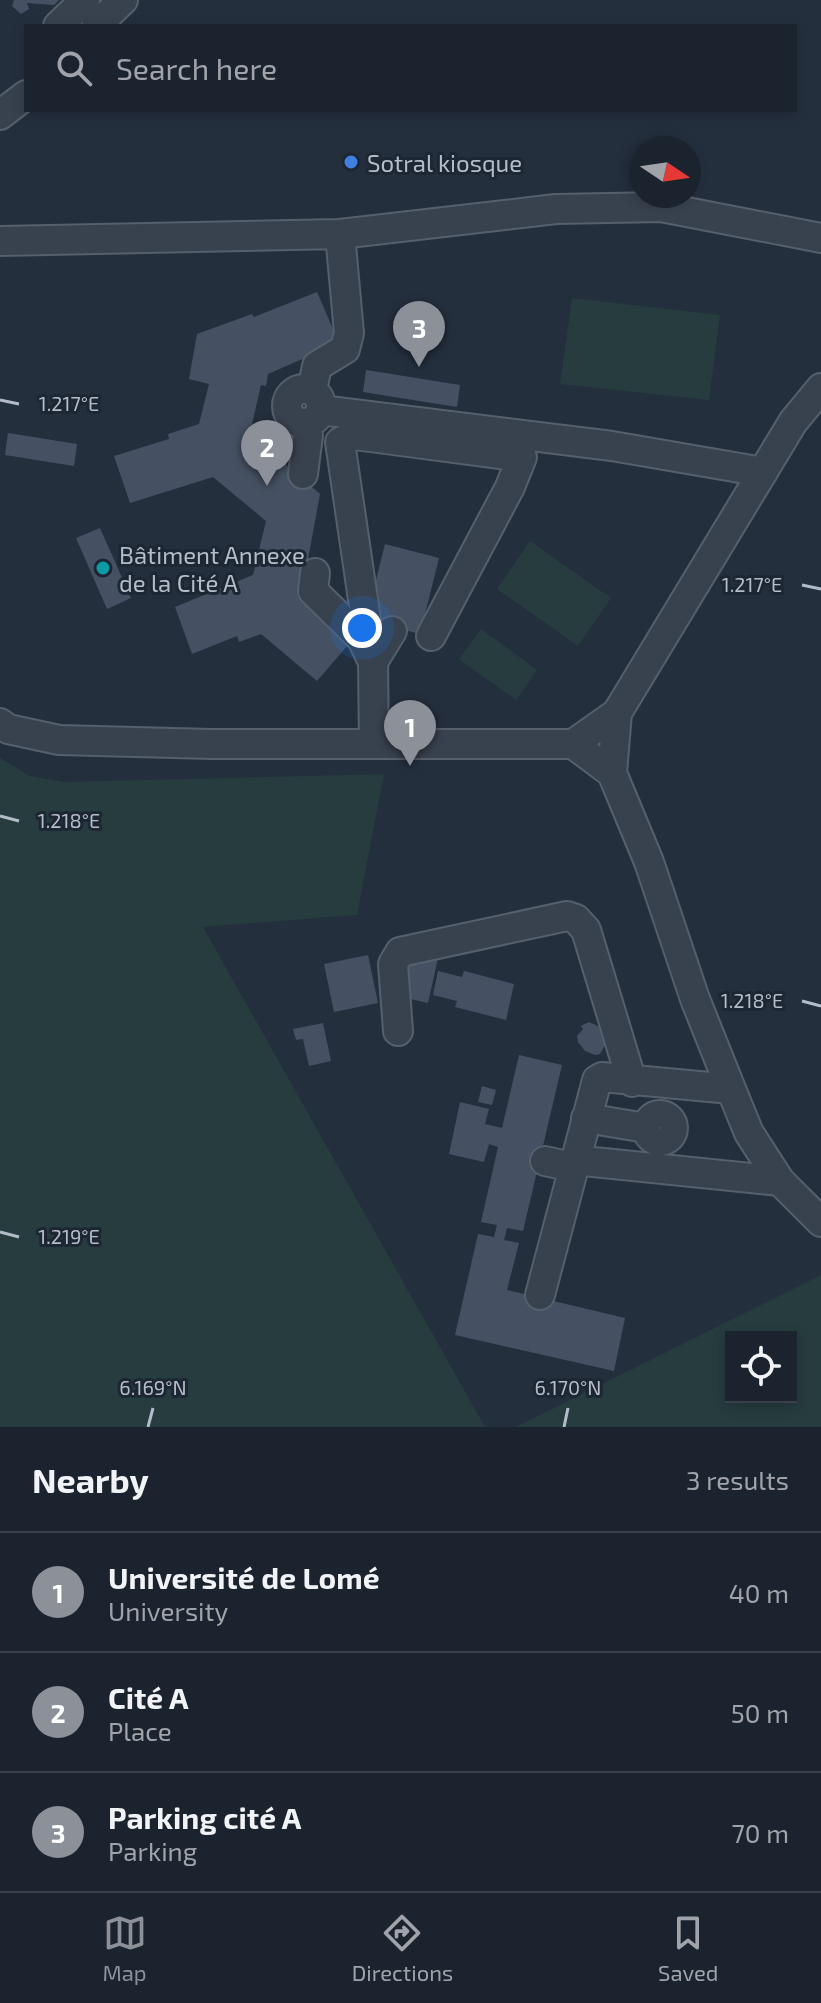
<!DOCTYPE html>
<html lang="en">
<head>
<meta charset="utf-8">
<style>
	body { margin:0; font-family:"Exo 2",sans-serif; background:#242b36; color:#f1f3f6 }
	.controls { position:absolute; right:24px; bottom:24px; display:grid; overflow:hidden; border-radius:0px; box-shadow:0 4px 12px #0003 }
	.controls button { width:72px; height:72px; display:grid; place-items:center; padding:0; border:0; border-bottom:2px solid #39404a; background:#1b232e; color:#f1f3f6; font:40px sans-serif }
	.compass { position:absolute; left:629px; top:136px; width:72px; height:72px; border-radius:50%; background:#1b232e; box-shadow:0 4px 12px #0003; rotate:103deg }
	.you { position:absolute; left:362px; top:628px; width:28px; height:28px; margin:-20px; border:6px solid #fff; border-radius:50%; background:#1a73e8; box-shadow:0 0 0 12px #1a73e833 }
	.badge { display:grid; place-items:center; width:52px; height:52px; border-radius:50%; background:#8c9099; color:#fff; font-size:26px; font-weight:700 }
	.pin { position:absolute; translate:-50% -66px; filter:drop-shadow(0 2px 4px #0008) }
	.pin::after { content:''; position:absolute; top:42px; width:28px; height:24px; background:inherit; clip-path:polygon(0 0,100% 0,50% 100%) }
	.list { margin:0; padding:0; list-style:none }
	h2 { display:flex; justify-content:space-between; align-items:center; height:104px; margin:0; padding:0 32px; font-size:34px }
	h2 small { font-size:26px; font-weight:400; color:#a0a4aa }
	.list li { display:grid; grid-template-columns:52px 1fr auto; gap:24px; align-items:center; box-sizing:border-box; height:120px; padding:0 32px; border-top:2px solid #39404a }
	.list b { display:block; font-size:30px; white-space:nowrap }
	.list p { margin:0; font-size:26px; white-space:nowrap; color:#a0a4aa }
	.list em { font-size:26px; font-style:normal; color:#a0a4aa }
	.icon { flex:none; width:44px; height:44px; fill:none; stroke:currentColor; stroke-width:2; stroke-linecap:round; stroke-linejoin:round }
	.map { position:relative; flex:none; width:821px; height:1427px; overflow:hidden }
	.search { position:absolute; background:#1b232e; box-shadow:0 4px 12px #0003; left:24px; right:24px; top:24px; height:88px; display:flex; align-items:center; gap:20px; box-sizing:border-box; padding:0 28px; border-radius:0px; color:#a0a4aa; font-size:30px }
	.sheet { height:464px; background:#1b232e }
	nav { display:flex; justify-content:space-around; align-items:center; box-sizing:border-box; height:112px; border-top:2px solid #39404a; background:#1b232e; font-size:22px; color:#a0a4aa }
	nav a { display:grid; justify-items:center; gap:4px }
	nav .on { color:#8c9099 }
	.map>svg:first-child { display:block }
	.green { fill:#263c3f; fill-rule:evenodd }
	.building { fill:#455162 }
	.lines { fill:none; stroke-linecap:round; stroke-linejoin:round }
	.minor-casing { stroke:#565f6c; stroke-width:32 }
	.minor { stroke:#38414e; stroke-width:28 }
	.ticks { fill:none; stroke:#b4bcc9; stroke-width:3 }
	.shop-dot { fill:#3f7fe0; stroke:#1d2633; stroke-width:3 }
	.culture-dot { fill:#0f9aa8; stroke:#1d2633; stroke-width:3 }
	.labels { text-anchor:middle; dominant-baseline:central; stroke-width:6; stroke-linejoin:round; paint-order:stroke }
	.poi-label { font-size:24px; fill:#b4bcc9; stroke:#1d2633; text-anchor:start }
	.ticks-label { font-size:20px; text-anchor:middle; fill:#b4bcc9; stroke:#1d2633; stroke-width:6; stroke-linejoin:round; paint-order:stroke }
</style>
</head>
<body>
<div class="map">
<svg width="821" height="1427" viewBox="0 0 821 1427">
	<rect width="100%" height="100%" fill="#242f3e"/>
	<path class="green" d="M 572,298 L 720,315 L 709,400 L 560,384 Z
		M 530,541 L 611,598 L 578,646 L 497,589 Z
		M 481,629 L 537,670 L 516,700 L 459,659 Z
		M 0,758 L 30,776 L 64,782 L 384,774 L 357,915 L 203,927 L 485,1427 L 0,1427 Z
		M 821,1275 L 821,1427 L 516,1427 ZM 731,1337 L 791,1337 L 791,1397 L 731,1397 Z"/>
	<path class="building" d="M 14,0 L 59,0 L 54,5 L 27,3 L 29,9 L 21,14 L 12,6 Z
		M 317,292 L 339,343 L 268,374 L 266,386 L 261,385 L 250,433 L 320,494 L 302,592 L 353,639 L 317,681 L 261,634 L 239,642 L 237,636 L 192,654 L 175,607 L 253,575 L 266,521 L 213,477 L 130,503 L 114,456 L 169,439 L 168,434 L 199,424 L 209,384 L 189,379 L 197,334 L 252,314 L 254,317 Z
		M 366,370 L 460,385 L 457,407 L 363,392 Z
		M 8,433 L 77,444 L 74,466 L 5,455 Z
		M 100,528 L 131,598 L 107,609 L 76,538 Z
		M 385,544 L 439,558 L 420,634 L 366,620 Z
		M 412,952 L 438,958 L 428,1003 L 402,997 Z
		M 368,955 L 378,1003 L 334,1012 L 324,964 Z
		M 438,971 L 462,977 L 464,971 L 514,984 L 506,1020 L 455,1007 L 457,1001 L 433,995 Z
		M 589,1022 L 600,1027 L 606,1034 L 606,1043 L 600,1054 L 595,1055 L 585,1051 L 578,1042 L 577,1036 L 583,1029 L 581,1026 Z
		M 323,1023 L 331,1061 L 309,1066 L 303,1039 L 296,1040 L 293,1029 Z
		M 519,1055 L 562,1065 L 523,1231 L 507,1228 L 504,1240 L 519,1243 L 507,1290 L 625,1318 L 614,1371 L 455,1335 L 478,1234 L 494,1237 L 497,1225 L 481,1222 L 498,1147 L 489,1144 L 484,1162 L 449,1154 L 460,1102 L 489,1109 L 485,1124 L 502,1128 Z
		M 482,1086 L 496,1090 L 492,1105 L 478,1102 Z"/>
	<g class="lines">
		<defs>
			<path id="minor" d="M 58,26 L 85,0
				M 96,26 L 123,0
				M 0,115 L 26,95
				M 0,241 L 340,234 L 556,209 L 661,207 L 821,238
				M287 406a17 17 0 1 1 34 0a17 17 0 1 1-34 0Z
				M 312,390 L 317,366 L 345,349 L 349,333 L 340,234
				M 321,410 L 612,446 L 763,472
				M 303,474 L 308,435 L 304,423
				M 315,573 L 313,591 L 362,639 L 373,662 L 374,744
				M 366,620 L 340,442 L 355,435 L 522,457 L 510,487 L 431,636
				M 373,662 L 392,631
				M 617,713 L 612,773 L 649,862 L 695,999 L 731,1089 L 749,1133 L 780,1181 L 821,1222
				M 0,723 L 8,729 L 59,740 L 211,744 L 573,744
				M 612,773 L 573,744 L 617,713 L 793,422 L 821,388
				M 398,1031 L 393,964 L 400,952 L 567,916 L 576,919 L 586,930 L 632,1082
				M647 1128a13 13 0 1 1 26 0a13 13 0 1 1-26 0Z
				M 586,1118 L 646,1128
				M 574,1160 L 780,1181
				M 545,1161 L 572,1167
				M 540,1295 L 597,1080 L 602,1077 L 731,1089"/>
		</defs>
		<use href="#minor" class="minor-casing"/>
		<use href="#minor" class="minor"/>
	</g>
	<path class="ticks" d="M 0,400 L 19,404M 802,585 L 821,589M 0,816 L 19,821M 802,1001 L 821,1006M 0,1232 L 19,1237M 148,1427 L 153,1408M 564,1427 L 568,1408"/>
	<circle class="shop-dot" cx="351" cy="162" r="8"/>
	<circle class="culture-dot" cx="103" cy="568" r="8"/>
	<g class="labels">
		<g class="poi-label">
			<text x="367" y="162">Sotral kiosque</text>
			<text x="119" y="554">Bâtiment Annexe<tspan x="119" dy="28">de la Cité A</tspan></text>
		</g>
	</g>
	<g class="ticks-label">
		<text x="69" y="411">1.217°E</text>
		<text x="752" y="592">1.217°E</text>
		<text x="69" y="828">1.218°E</text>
		<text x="752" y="1008">1.218°E</text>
		<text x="69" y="1244">1.219°E</text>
		<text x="153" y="1395">6.169°N</text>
		<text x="568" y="1395">6.170°N</text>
	</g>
</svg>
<div class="controls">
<button><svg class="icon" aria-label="locate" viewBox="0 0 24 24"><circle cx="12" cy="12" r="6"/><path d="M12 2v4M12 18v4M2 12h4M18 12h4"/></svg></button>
</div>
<svg class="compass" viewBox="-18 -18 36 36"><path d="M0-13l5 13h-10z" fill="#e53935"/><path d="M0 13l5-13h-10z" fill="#a0a4aa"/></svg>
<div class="you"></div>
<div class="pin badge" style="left:410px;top:766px">1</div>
<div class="pin badge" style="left:267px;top:486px">2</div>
<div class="pin badge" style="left:419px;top:367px">3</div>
<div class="search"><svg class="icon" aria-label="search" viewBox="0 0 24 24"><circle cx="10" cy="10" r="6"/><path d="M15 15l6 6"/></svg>Search here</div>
</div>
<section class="sheet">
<h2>Nearby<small>3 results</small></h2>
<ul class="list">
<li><span class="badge">1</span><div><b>Université de Lomé</b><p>University</p></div><em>40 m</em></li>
<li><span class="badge">2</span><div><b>Cité A</b><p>Place</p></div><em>50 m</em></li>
<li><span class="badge">3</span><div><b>Parking cité A</b><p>Parking</p></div><em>70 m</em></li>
</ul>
</section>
<nav>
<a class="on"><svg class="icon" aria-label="map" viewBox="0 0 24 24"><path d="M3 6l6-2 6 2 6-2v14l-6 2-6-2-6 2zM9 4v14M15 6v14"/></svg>Map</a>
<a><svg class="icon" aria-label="directions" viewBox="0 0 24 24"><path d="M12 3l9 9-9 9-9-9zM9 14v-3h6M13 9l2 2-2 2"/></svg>Directions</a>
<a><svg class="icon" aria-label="saved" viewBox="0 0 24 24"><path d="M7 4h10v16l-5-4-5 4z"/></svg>Saved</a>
</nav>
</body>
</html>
